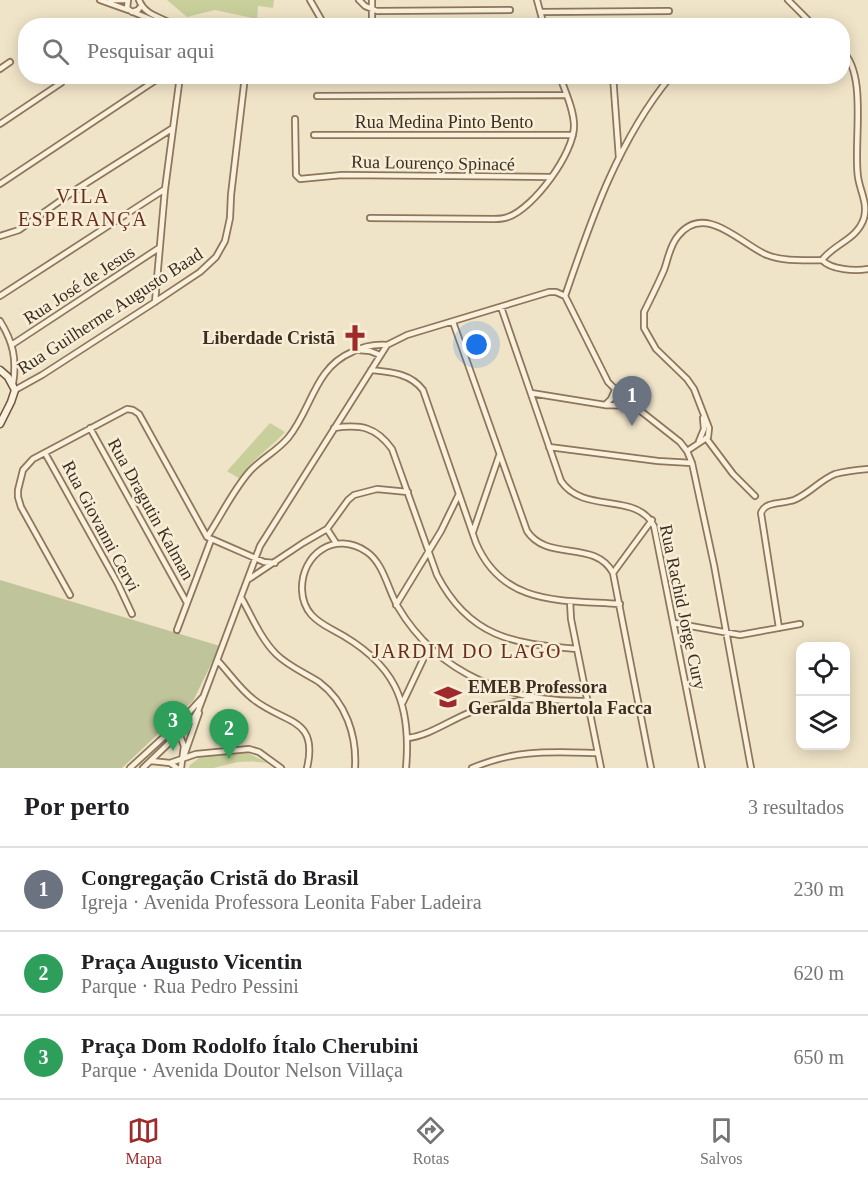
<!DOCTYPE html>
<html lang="pt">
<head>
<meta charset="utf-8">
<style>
	body { margin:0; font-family:"Times New Roman",serif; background:#f2f2f2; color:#202124 }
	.controls { position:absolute; right:18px; bottom:18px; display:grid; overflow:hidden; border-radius:12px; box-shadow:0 3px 15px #0003 }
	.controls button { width:54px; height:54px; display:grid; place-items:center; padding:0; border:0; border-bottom:2px solid #e0e0e0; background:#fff; color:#202124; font:30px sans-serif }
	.you { position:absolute; left:477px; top:345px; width:21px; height:21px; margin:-15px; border:4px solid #fff; border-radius:50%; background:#1a73e8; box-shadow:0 0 0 9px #1a73e833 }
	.badge { display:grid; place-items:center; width:39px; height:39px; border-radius:50%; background:#9e2a2b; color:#fff; font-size:20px; font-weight:700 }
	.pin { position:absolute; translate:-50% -50px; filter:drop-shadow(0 2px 3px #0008) }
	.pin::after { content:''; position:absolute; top:32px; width:21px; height:18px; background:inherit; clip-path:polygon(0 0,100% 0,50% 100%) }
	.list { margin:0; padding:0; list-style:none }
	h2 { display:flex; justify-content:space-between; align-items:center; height:78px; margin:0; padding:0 24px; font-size:26px }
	h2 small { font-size:20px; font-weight:400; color:#757577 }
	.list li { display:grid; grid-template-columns:39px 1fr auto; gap:18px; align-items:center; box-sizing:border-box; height:84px; padding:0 24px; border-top:2px solid #e0e0e0 }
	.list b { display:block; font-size:22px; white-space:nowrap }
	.list p { margin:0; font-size:20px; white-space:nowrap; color:#757577 }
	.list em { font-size:20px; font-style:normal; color:#757577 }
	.icon { flex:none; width:33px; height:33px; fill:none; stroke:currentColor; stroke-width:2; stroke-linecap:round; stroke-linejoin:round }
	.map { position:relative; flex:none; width:868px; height:768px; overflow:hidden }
	.search { position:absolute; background:#fff; box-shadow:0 3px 15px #0003; left:18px; right:18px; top:18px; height:66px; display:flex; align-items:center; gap:15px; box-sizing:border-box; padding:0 21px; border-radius:24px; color:#757577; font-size:22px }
	.sheet { height:330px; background:#fff }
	nav { display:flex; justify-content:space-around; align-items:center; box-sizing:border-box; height:84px; border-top:2px solid #e0e0e0; background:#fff; font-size:16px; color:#757577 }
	nav a { display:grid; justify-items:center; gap:3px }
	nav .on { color:#9e2a2b }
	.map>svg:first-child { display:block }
	.green { fill:#c9cf9b }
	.cemetery { fill:#bfc49a }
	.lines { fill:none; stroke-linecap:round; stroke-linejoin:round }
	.street-casing { stroke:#8d765c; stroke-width:8 }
	.secondary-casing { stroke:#6f573f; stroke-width:9 }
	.street { stroke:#faf1dc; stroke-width:4.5 }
	.secondary { stroke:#faf1dc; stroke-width:6 }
	.labels { text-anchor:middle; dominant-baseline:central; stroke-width:5; stroke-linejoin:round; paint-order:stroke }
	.street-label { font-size:18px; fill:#3d2e20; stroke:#f7eed8 }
	.poi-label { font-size:18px; font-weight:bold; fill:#3d2e20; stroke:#f7eed8; text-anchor:end }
	.neighbourhood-label { font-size:20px; letter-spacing:1.5px; fill:#6b2e1e; stroke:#f7eed8 }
</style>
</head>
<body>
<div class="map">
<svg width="868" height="768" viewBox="0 0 868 768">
	<rect width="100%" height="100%" fill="#f0e4c8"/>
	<path class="green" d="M 167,0 L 274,0 L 273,8 L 258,6 L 257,19 L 215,10 L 187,17 Z
		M 270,423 L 285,432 C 271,448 250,460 240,479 L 227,471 Z
		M 244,751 L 268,763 C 243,760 237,762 214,768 C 207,768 197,768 189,768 L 190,765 L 199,758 Z"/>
	<path class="cemetery" d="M 0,580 L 220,646 L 193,701 L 122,768 L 0,768 Z"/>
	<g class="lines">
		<defs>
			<path id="street" d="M 100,0 L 128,10
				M 110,0 L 128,0 L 127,8 L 132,12 L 138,10 L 141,6
				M 139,0 C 145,16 162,17 176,26
				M 310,0 L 325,26
				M 359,0 L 365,6 L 377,11 L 510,10
				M 372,0 L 372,26
				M 537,0 L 544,26
				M 788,0 L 814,26
				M 133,12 L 167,26
				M 541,12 L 669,11
				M 252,26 L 252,22
				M 0,69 L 10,62
				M 613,76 L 619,158
				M 317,96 L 565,95
				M 295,119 L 296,175 L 300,179 L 342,175 L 551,177
				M 0,124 L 61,83
				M 314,135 L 573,135
				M 0,184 L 162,76
				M 370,218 L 494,219 C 498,219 503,219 508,217 C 534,208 574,153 574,126 C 574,109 565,92 560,76
				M 0,236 L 19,230 L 77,189 L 173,128
				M 822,260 C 835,243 857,240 864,218 C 868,203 860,191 858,177 C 853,144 868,74 842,51
				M 0,296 L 165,189
				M 565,296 L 608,382 L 623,397 L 680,442 L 687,451 L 692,463 L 714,565 L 751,768
				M 565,296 C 591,220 618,140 671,76
				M 155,302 L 165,189 L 180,76
				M 501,307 L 561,481 C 584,515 636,491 654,526 L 702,768
				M 0,321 C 13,342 17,359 13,384
				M 453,322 L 527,531 C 547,562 595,539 613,573 L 651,768
				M 13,344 L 159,248
				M 358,350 L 370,351 L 380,355
				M 371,370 C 390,372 410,373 423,390 L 476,543 C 503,606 561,600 620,604
				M 15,390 L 42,375 L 155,302 L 200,272 L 216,257 L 225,241 L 230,218 L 231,195 L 245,76
				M 531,393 L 605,405 L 632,406
				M 605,405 L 611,399 L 615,390
				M 90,428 L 187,603
				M 334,428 C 361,424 376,427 392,449 L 437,575 C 469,637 513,644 577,649
				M 706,438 L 733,474 L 755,496
				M 699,441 L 704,429 L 703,418
				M 549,447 L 658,461 L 692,463
				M 687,451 L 708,437 L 709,428 L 694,389 L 687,379 L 656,349 L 644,328 L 644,312 C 651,298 658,284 664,270 C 668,259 670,245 678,236 C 705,201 743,246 767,255 C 785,262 804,260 822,260 C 831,270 855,271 868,269
				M 45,453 L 118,584 L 132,614
				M 327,529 L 336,543
				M 473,532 L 499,456
				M 207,537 C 221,516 233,490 250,471 C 261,459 277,451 288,438 C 312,409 314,368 352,352 C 364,346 374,344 387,345
				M 613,573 L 652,520
				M 249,579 L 303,543 L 327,529 L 348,500 L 354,495 L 377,489 L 408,492
				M 70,595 L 21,507 L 18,497 L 18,490 L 23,470 L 33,459 L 127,409 L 133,410 L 139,414 L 207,537 L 264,562 L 275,563
				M 242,599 C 252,617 261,639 276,654 C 288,666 305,673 319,682 C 346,702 357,736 355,768
				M 570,601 L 571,619 L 601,768
				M 396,605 L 441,531 L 459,494
				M 674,623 L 740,635 L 800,624
				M 779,628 L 761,513 C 765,501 783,504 794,500 C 809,494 820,480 835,474 C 846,471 857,470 868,469
				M 177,630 L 211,540
				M 218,661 C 230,674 240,689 253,699 C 284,724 319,717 307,768
				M 403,702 L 429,647
				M 179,733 L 184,746 L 181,768
				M 407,738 C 429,736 450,720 471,712 C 492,704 513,702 535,699
				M 183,759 L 199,713
				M 151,761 L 170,763 L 177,768
				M 170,763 L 196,754 L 249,749 L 259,752 L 281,768
				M 130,768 L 178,724 L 203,697
				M 143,768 L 192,721 L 198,711 L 260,546 L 387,345 L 407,335 L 549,292 L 556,292 L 565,296
				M 406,768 C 412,701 394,662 333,630 C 316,621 303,612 302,590 C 301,554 335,530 367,552 C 384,564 388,590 398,607 C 438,675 512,703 588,701
				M 472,768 C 517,749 551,752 598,753"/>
			<path id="secondary" d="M 0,370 L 8,377 L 15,390 L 11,402 L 0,424"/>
		</defs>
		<use href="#street" class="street-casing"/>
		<use href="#secondary" class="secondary-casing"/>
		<use href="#street" class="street"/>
		<use href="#secondary" class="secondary"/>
	</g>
	<defs>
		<symbol id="church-bare" viewBox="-9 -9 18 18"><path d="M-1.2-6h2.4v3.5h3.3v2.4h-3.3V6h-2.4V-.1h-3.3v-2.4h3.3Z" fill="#9e2a2b" stroke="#f7eed8" stroke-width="2.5" paint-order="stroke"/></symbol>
		<symbol id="school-bare" viewBox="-9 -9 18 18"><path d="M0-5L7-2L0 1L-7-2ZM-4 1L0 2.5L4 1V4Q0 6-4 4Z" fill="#9e2a2b" stroke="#f7eed8" stroke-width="2.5" paint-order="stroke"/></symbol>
	</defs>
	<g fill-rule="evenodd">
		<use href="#church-bare" x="336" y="319" width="38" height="38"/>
		<use href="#school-bare" x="429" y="678" width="38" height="38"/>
	</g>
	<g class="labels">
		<g class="street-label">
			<text x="444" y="122">Rua Medina Pinto Bento</text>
			<text transform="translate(433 163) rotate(1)">Rua Lourenço Spinacé</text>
			<text transform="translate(79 285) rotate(-33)">Rua José de Jesus</text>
			<text transform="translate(110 311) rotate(-33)">Rua Guilherme Augusto Baad</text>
			<text transform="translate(151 509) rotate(61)">Rua Dragutin Kalman</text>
			<text transform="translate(101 526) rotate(62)">Rua Giovanni Cervi</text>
			<text transform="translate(683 607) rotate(78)">Rua Rachid Jorge Cury</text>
		</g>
		<g class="poi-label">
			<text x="335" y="338">Liberdade Cristã</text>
			<text x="468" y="687" text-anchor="start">EMEB Professora<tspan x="468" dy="21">Geralda Bhertola Facca</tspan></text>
		</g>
		<g class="neighbourhood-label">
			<text x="83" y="196">VILA<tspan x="83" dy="23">ESPERANÇA</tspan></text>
			<text x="467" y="651">JARDIM DO LAGO</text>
		</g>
	</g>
</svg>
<div class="controls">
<button><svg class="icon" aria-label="locate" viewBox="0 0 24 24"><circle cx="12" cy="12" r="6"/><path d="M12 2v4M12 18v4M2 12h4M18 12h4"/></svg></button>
<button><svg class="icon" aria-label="layers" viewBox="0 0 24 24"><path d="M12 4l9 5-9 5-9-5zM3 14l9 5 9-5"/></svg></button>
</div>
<div class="you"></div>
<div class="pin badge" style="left:632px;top:426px;background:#6b7280">1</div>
<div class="pin badge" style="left:229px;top:759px;background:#2e9e5b">2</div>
<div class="pin badge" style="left:173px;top:751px;background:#2e9e5b">3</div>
<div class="search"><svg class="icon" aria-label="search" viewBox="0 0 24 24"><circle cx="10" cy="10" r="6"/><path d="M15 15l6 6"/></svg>Pesquisar aqui</div>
</div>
<section class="sheet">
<h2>Por perto<small>3 resultados</small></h2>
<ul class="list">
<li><span class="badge" style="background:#6b7280">1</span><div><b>Congregação Cristã do Brasil</b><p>Igreja · Avenida Professora Leonita Faber Ladeira</p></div><em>230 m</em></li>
<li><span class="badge" style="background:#2e9e5b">2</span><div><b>Praça Augusto Vicentin</b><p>Parque · Rua Pedro Pessini</p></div><em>620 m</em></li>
<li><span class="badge" style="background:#2e9e5b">3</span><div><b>Praça Dom Rodolfo Ítalo Cherubini</b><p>Parque · Avenida Doutor Nelson Villaça</p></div><em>650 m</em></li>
</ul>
</section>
<nav>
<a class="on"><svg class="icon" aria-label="map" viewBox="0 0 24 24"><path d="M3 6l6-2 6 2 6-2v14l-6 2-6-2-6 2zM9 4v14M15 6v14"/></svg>Mapa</a>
<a><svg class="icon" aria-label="directions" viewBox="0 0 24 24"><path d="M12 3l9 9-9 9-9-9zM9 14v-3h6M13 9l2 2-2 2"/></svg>Rotas</a>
<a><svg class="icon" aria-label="saved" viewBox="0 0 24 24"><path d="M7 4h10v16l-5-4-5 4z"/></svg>Salvos</a>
</nav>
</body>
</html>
